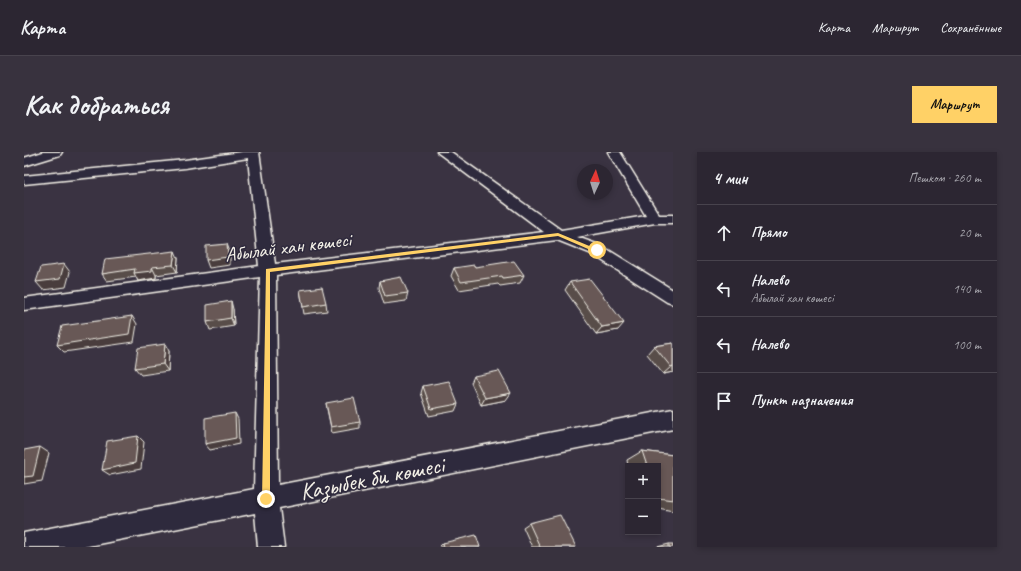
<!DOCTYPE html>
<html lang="ru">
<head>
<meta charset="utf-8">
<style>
	body { margin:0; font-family:Caveat,sans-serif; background:#38323e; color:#f1f3f6 }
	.controls { position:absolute; right:12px; bottom:12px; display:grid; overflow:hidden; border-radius:0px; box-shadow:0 2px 6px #0003 }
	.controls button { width:36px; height:36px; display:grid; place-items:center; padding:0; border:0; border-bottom:1px solid #48434d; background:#2c2632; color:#f1f3f6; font:20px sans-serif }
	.compass { position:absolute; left:553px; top:12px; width:36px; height:36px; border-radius:50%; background:#2c2632; box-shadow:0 2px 6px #0003; rotate:4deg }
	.stop { position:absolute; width:12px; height:12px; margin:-9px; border:3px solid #ffd166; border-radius:50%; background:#fff }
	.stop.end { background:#ffd166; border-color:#fff; box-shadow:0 1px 4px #0008 }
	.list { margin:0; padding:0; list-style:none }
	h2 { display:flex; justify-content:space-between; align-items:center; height:52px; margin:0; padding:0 16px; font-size:17px }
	h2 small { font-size:13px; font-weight:400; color:#a6a5ac }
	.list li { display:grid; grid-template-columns:26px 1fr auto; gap:12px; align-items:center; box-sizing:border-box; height:56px; padding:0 16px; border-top:1px solid #48434d }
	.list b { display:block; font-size:15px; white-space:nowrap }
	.list p { margin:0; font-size:13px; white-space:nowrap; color:#a6a5ac }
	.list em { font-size:13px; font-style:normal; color:#a6a5ac }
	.icon { flex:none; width:22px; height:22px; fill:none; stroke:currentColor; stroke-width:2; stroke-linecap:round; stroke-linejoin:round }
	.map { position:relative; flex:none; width:649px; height:395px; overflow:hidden; border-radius:0px }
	header { display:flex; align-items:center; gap:24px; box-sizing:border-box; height:56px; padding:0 20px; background:#2c2632; border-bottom:1px solid #48434d }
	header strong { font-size:19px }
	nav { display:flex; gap:22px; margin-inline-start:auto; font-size:14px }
	.intro { display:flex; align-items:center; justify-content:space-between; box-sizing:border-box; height:96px; padding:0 24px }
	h1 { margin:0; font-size:28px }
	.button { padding:10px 18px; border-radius:0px; background:#ffd166; color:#111; font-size:14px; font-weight:700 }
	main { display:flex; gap:24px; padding:0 24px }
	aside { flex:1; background:#2c2632; border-radius:0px; box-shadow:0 2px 6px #0003 }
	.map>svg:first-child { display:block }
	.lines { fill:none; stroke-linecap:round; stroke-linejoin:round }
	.minor-casing { stroke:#f4f1e8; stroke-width:3 }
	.minor { fill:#2f2a3d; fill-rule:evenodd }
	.wall { fill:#594d4a; stroke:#f4f1e8 }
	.shaded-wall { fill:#483e3c; stroke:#f4f1e8 }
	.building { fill:#675956; stroke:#f4f1e8 }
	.route { fill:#ffd166 }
	.labels { text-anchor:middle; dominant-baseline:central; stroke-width:3; stroke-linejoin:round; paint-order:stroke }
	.street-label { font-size:20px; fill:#f4f1e8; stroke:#2f2a3d }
	.near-street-label { font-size:24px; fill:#f4f1e8; stroke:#2f2a3d }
</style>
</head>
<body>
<header>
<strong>Карта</strong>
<nav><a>Карта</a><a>Маршрут</a><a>Сохранённые</a></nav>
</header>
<div class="intro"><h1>Как добраться</h1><a class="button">Маршрут</a></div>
<main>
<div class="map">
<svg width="649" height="395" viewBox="0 0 649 395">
	<rect width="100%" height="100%" fill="#3a3342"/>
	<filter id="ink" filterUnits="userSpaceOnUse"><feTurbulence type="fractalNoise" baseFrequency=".025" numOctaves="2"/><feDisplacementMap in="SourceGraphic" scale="8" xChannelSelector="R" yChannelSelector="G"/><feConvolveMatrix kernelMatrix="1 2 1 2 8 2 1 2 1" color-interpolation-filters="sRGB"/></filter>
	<g filter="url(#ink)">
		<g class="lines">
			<defs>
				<path id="minor" d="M 19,0 L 38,0 L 36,3 L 0,14 L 0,6 Z
					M 218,0 L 235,0 L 251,112 L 520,80 L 413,0 L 427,0 L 537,78 L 622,64 L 584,0 L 596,0 L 635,63 L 649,63 L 649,71 L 631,71 L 553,85 L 578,94 L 649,138 L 649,152 L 643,150 L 568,102 L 533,88 L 252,123 L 254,333 L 649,257 L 649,277 L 255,356 L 260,395 L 234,395 L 231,361 L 59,395 L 0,395 L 0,381 L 230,337 L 236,125 L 0,158 L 0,146 L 235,114 L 224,6 L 161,16 L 0,32 L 0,24 L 161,8 Z"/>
			</defs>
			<use href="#minor" class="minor-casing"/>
			<use href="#minor" class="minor"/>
		</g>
		<path class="wall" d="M 154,106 L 153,120 L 132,123 L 132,126 L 114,129 L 112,125 L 83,129 L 78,122 Z
			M 451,115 L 500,123 L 496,131 L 476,134 L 474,132 L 435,138 L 427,124 L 430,116 Z
			M 356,129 L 384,141 L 382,149 L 360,152 L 355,136 Z
			M 546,130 L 594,178 L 572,182 L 541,138 Z
			M 276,138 L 302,151 L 303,159 L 280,162 Z
			M 209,157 L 210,174 L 186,178 L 183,170 Z
			M 649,191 L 649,220 L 639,222 L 623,202 L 630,194 Z
			M 145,199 L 144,219 L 117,223 L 111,216 Z
			M 450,224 L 482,248 L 457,253 L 447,231 Z
			M 399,234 L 434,252 L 431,259 L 405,264 L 397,241 Z
			M 302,251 L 336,270 L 336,276 L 308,281 L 303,257 Z
			M 618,299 L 649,303 L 649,359 L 634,356 L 634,314 L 604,314 L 603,308 Z
			M 505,371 L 552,395 L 508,395 L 499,375 Z
			M 419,391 L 456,395 L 416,395 L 416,394 Z
			M 645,392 L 649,395 L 633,395 Z"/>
		<path class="shaded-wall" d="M 203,92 L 206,100 L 206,113 L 185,116 L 182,108 Z
			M 151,99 L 154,106 L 153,120 L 149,113 Z
			M 40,112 L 46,120 L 42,135 L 19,138 L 12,130 Z
			M 128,115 L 132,123 L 132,126 L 114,129 L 110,121 Z
			M 207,149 L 209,157 L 210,174 L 207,166 Z
			M 108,164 L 113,172 L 110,190 L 40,200 L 33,193 Z
			M 600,171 L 594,178 L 572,182 L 578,175 Z
			M 141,192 L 145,199 L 144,219 L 139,212 Z
			M 649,214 L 649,220 L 639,222 L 647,215 Z
			M 487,241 L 482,248 L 457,253 L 461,246 Z
			M 211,261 L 214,267 L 215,292 L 186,298 L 181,292 Z
			M 114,284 L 120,290 L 117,317 L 86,323 L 78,318 Z
			M 16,295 L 25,301 L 18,329 L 0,332 L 0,325 Z"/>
		<path class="building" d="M 203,92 L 204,105 L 182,108 L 182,94 Z
			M 151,99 L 149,113 L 128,115 L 128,119 L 110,121 L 111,117 L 78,122 L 81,107 Z
			M 490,109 L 500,123 L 479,126 L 478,124 L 437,130 L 430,116 L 450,113 L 451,115 Z
			M 40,112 L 36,127 L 12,130 L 17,115 Z
			M 377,125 L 384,141 L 361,144 L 356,129 Z
			M 566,127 L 600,171 L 578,175 L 546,130 Z
			M 298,135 L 302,151 L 279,155 L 276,138 Z
			M 207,149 L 207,166 L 183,170 L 183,153 Z
			M 108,164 L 105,182 L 33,193 L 38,174 Z
			M 649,191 L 649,214 L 647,215 L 630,194 Z
			M 141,192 L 139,212 L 111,216 L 114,196 Z
			M 475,219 L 487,241 L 461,246 L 450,224 Z
			M 425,229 L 434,252 L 407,257 L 399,234 Z
			M 330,246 L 336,270 L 307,275 L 302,251 Z
			M 211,261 L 212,286 L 181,292 L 181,266 Z
			M 114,284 L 111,311 L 78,318 L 83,289 Z
			M 16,295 L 9,324 L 0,325 L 0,298 Z
			M 618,299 L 649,303 L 649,348 L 634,346 L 634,314 L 623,314 Z
			M 536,363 L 552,395 L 516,395 L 505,371 Z
			M 452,383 L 456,395 L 420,395 L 419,391 Z
			M 645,392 L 649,392 L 649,395 L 645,395 Z"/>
	</g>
	<path class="route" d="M 534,81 L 575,98 L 571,100 L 534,84 L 246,120 L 246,347 L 245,350 L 242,351 L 239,350 L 238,347 L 242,117 Z"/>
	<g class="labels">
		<g class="street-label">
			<text transform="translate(264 95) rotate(-7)">Абылай хан көшесі</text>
		</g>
		<g class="near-street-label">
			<text transform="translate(348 326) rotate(-11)">Казыбек би көшесі</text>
		</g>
	</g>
</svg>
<div class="controls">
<button>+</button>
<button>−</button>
</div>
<svg class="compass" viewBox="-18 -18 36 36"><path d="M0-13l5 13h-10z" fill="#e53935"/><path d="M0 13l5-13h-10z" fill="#a6a5ac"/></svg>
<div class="stop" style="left:573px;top:98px"></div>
<div class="stop end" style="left:242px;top:347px"></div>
</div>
<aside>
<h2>4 мин<small>Пешком · 260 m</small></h2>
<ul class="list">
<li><svg class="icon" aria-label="ahead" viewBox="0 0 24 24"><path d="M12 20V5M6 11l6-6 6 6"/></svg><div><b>Прямо</b></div><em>20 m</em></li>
<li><svg class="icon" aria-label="left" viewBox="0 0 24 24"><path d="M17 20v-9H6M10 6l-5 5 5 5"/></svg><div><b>Налево</b><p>Абылай хан көшесі</p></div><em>140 m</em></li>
<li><svg class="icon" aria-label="left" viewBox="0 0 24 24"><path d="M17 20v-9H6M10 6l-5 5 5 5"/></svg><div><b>Налево</b></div><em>100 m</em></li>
<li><svg class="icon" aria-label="arrive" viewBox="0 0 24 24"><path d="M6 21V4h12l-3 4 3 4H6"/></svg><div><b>Пункт назначения</b></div></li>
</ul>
</aside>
</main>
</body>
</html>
